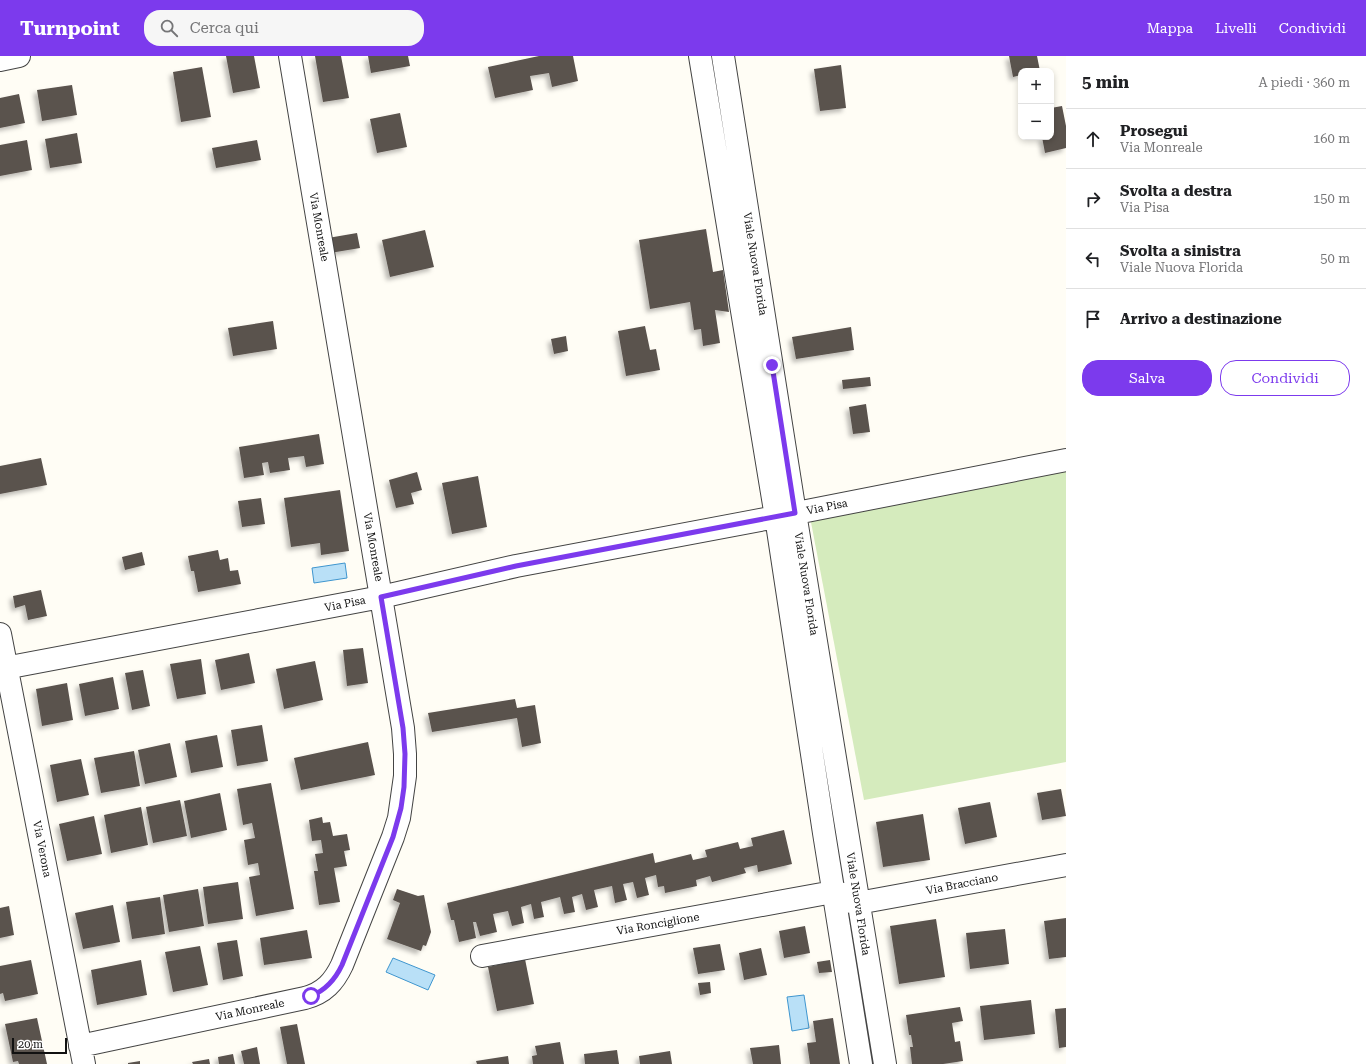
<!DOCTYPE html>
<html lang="it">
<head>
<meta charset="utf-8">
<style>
	body { margin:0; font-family:"Roboto Serif",serif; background:#f6f6f6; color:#202124 }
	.controls { position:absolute; right:12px; top:12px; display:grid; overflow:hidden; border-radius:8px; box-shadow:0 2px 6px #0003 }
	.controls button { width:36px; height:36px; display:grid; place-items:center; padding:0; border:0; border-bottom:1px solid #e0e0e0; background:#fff; color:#202124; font:20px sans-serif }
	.scale { position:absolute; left:12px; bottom:10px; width:55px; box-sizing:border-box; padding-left:4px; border:2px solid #111; border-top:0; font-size:11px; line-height:14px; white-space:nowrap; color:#111; -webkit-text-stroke:3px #fff; paint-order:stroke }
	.stop { position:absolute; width:12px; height:12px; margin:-9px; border:3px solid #7c3aed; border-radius:50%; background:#fff }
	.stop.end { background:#7c3aed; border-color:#fff; box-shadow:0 1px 4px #0008 }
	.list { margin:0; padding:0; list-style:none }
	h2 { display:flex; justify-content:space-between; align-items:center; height:52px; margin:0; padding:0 16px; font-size:17px }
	h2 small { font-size:13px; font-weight:400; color:#757577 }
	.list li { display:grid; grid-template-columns:26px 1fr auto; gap:12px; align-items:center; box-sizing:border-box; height:60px; padding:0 16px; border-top:1px solid #e0e0e0 }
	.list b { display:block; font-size:15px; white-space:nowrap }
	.list p { margin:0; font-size:13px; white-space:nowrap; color:#757577 }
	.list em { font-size:13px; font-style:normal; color:#757577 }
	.actions { display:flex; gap:8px; padding:12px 16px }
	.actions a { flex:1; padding:9px 0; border:1px solid #7c3aed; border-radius:16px; text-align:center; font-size:14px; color:#7c3aed }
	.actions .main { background:#7c3aed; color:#fff }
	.icon { flex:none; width:22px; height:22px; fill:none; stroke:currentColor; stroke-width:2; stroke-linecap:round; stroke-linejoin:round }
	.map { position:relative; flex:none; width:1066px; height:1008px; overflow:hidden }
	header { display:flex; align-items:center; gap:24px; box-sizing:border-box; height:56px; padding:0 20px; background:#7c3aed; color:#fff }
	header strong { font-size:19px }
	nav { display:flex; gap:22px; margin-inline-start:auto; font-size:14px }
	.search { width:280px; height:36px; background:#f6f6f6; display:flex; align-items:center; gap:10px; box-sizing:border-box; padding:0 14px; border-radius:16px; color:#757577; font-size:15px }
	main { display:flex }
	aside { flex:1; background:#fff }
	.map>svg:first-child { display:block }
	.green { fill:#d5ebbd }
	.water { fill:#b9e0f7; stroke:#3f96cf }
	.building { fill:#5a524d; filter:url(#shadow) }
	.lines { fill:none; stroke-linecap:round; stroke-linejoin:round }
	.minor-casing { stroke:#444; stroke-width:24 }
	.minor { stroke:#fff; stroke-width:22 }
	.route { stroke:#7c3aed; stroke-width:5 }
	.labels { text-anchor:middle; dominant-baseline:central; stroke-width:4; stroke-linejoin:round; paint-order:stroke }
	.street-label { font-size:11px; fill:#111; stroke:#fff }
</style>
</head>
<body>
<header>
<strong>Turnpoint</strong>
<div class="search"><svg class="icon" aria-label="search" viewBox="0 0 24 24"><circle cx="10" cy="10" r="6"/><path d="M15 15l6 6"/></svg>Cerca qui</div>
<nav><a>Mappa</a><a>Livelli</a><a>Condividi</a></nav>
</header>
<main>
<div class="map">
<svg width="1066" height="1008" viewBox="0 0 1066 1008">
	<defs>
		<filter id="shadow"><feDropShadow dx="-3.5" dy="3.5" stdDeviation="2" flood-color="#0004"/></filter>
	</defs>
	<rect width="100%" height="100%" fill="#fffdf5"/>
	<path class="green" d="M 1066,411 L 1066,706 L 864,744 L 810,461 Z"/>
	<path class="water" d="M 345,507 L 347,522 L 314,527 L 312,512 Z
		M 393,902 L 435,919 L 428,934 L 386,916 Z
		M 804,939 L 809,972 L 792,975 L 787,941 Z"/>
	<path class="building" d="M 226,0 L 254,0 L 260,32 L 233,37 Z
		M 315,0 L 341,0 L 349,42 L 323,46 Z
		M 368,0 L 408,0 L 410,10 L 371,17 Z
		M 539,0 L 573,0 L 578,25 L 552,31 L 549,17 L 530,20 L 533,34 L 495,42 L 488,11 Z
		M 1009,0 L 1037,0 L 1040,15 L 1021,15 L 1021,19 L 1013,21 Z
		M 841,9 L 846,52 L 820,55 L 814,13 Z
		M 202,11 L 211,61 L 181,66 L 173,16 Z
		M 72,29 L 77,59 L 42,65 L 37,34 Z
		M 19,38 L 25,67 L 0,72 L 0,42 Z
		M 1062,50 L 1066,70 L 1066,92 L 1045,97 L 1042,81 L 1051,81 L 1051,52 Z
		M 400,57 L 407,91 L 377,97 L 370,63 Z
		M 77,77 L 82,107 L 50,112 L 45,83 Z
		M 27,84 L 32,114 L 0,120 L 0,89 Z
		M 257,84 L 261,104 L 216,112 L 212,92 Z
		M 706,173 L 713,216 L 723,214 L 729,256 L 715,254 L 720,287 L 703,290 L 701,273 L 694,274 L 690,246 L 650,253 L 639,184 Z
		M 425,174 L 434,211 L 390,221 L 382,184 Z
		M 357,177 L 360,192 L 330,197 L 328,182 Z
		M 273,265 L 277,293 L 233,300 L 228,272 Z
		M 645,270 L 650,294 L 656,293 L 660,314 L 626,320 L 618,275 Z
		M 851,271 L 854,294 L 796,303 L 792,281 Z
		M 566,280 L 568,295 L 554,298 L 551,283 Z
		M 870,321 L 871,330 L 843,333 L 842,324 Z
		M 866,348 L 870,376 L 853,378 L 849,351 Z
		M 319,378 L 324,408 L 306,411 L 304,400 L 288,402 L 290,414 L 270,417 L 268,406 L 262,407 L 264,419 L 244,422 L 239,391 Z
		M 41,402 L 47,429 L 0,438 L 0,410 Z
		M 417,416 L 422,434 L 411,437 L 414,448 L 396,452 L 389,424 Z
		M 478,420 L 487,471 L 452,478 L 442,427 Z
		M 340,434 L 349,495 L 321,499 L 320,487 L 291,491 L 284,442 Z
		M 261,442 L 265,468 L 242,471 L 238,445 Z
		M 218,494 L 220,504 L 228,502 L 230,515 L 238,514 L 241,528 L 198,536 L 194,515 L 191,515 L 188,500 Z
		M 142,496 L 145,509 L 125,514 L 122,501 Z
		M 41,534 L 47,560 L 28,564 L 25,549 L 15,552 L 13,540 Z
		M 363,592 L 368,627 L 347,630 L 343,594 Z
		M 249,597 L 255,627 L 221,634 L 215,604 Z
		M 201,603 L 206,638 L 177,643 L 170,608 Z
		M 315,605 L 323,644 L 284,653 L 276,613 Z
		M 143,614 L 150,650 L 132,654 L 125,617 Z
		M 113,621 L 119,653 L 85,660 L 79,628 Z
		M 67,627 L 73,664 L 42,670 L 36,633 Z
		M 515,643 L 517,652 L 535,649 L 541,687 L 522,691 L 517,662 L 432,676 L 428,657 Z
		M 262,669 L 268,705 L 237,710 L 231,674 Z
		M 217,679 L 223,711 L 191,717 L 185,685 Z
		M 368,686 L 375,719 L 301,734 L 294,702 Z
		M 170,687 L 177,721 L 145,728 L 138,694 Z
		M 134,695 L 140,730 L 101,737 L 94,702 Z
		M 81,703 L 89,739 L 57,746 L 50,709 Z
		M 271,727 L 294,853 L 256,860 L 249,821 L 260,819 L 258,807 L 248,809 L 244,784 L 255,782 L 252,767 L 243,769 L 237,733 Z
		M 1061,733 L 1066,760 L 1042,764 L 1037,737 Z
		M 220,737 L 227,774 L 191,782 L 184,745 Z
		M 180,744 L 187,780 L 153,787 L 146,751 Z
		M 990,746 L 997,781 L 965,788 L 958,752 Z
		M 141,751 L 148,789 L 111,797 L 104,759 Z
		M 923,758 L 930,804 L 883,811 L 876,766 Z
		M 94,760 L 102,798 L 67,805 L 59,768 Z
		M 322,761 L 323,767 L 330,766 L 333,780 L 347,778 L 350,794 L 344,795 L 347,810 L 334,812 L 340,846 L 319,849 L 314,815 L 318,815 L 315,798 L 323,797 L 321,784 L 312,785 L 309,764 Z
		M 784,774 L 792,808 L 758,816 L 757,809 L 744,812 L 746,817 L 712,826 L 710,820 L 696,824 L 697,830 L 665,837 L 664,830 L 658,831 L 656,819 L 645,822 L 649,839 L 637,842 L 633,826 L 623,828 L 627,844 L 615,847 L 612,830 L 594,834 L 598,851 L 586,854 L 582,838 L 572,841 L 575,856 L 564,858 L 560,841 L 541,846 L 544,861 L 534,863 L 531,848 L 521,851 L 524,867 L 512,870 L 508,855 L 493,858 L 497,876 L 480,880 L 476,866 L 473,866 L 476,882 L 459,886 L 454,864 L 451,864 L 447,847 L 653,797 L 655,807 L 691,798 L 693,804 L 707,801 L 705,794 L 738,786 L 740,793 L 753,790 L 751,782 Z
		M 238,826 L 243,863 L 208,868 L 203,831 Z
		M 198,833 L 204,870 L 169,876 L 163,839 Z
		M 397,833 L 418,840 L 424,839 L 431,876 L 426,890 L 423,889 L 421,895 L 387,883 L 400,847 L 393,844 Z
		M 160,841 L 165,878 L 132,883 L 126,846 Z
		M 113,849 L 120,886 L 83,893 L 75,857 Z
		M 9,850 L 14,879 L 0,882 L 0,852 Z
		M 1066,862 L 1066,901 L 1049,903 L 1044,865 Z
		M 936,863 L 945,921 L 899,928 L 890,870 Z
		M 805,870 L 810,897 L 784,902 L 779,875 Z
		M 1005,873 L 1009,908 L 970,913 L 966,877 Z
		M 307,874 L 312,902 L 264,909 L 260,882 Z
		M 237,884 L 243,920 L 223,924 L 217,887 Z
		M 720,888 L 725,914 L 698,918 L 693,892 Z
		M 200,890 L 208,929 L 173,936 L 165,896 Z
		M 761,892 L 767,919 L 744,924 L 739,897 Z
		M 525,903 L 534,948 L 497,955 L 488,911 Z
		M 31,904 L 38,938 L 5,945 L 3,937 L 0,938 L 0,910 Z
		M 141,904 L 147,939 L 97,949 L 91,914 Z
		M 830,904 L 832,916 L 819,917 L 817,906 Z
		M 710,926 L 711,937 L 700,939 L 698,927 Z
		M 1031,944 L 1035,978 L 984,984 L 980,950 Z
		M 960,951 L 963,965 L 952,967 L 955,986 L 960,985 L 963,1005 L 943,1008 L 912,1008 L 910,991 L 913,991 L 911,979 L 909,979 L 906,959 Z
		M 1066,952 L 1066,991 L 1059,992 L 1055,953 Z
		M 37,962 L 47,1008 L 19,1008 L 18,1005 L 13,1006 L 5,968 Z
		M 833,962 L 840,1008 L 810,1008 L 807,987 L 816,986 L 813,965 Z
		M 297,968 L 305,1008 L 287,1008 L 280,971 Z
		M 560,986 L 564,1008 L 533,1008 L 532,1000 L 537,999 L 535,990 Z
		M 779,989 L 781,1008 L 753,1008 L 750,992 Z
		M 257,991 L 260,1008 L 244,1008 L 241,995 Z
		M 617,994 L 619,1008 L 585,1008 L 584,998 Z
		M 670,995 L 672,1008 L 640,1008 L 639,1000 Z
		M 233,998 L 235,1008 L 219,1008 L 218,1001 Z
		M 508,1000 L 509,1008 L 477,1008 L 476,1005 Z
		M 209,1003 L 210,1008 L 193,1008 L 192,1006 Z
		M 140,1005 L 140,1008 L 128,1008 L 128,1007 Z"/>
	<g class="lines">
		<defs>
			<path id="minor" d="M 700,0 L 776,461 L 824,777 L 861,1008
				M 723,0 L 795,457 L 885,1008
				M 0,4 L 19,0
				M 0,578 L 84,1008
				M 0,613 L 381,541 L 516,510 L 776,461 L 1066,404
				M 482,900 L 833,836 C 846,835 843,847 858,847 L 1066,809
				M 80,990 L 305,942 C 324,937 334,926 342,909 L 393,781 L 399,762 L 405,720 L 405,698 L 403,672 L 290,0"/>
		</defs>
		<use href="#minor" class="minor-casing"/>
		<use href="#minor" class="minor"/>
	</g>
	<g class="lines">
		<path class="route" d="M 311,940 C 326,934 335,924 342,909 L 393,781 L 401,752 L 404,731 L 405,698 L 403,672 L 381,541 L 516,510 L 795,457 L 772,309"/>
	</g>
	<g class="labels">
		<g class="street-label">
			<text transform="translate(319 171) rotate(80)">Via Monreale</text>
			<text transform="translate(755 208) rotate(81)">Viale Nuova Florida</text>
			<text transform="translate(827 451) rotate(-11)">Via Pisa</text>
			<text transform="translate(373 491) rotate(80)">Via Monreale</text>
			<text transform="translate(806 528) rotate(81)">Viale Nuova Florida</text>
			<text transform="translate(345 548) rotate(-11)">Via Pisa</text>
			<text transform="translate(42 793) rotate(79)">Via Verona</text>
			<text transform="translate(962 828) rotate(-11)">Via Bracciano</text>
			<text transform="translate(858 848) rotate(81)">Viale Nuova Florida</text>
			<text transform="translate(658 868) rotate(-10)">Via Ronciglione</text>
			<text transform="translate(250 954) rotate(-12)">Via Monreale</text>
		</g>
	</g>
</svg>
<div class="controls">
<button>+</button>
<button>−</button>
</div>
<div class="scale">20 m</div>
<div class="stop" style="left:311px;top:940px"></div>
<div class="stop end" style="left:772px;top:309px"></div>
</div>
<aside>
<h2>5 min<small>A piedi · 360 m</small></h2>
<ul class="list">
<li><svg class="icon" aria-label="ahead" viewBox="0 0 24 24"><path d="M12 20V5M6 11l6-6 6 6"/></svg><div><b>Prosegui</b><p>Via Monreale</p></div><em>160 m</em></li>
<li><svg class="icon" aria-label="right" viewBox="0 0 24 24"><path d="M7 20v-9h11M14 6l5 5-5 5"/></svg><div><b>Svolta a destra</b><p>Via Pisa</p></div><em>150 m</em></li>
<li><svg class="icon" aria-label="left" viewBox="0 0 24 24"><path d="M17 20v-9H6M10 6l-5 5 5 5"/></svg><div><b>Svolta a sinistra</b><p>Viale Nuova Florida</p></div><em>50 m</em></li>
<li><svg class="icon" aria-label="arrive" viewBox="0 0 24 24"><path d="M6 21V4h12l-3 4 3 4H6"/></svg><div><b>Arrivo a destinazione</b></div></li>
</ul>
<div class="actions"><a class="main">Salva</a><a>Condividi</a></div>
</aside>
</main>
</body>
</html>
